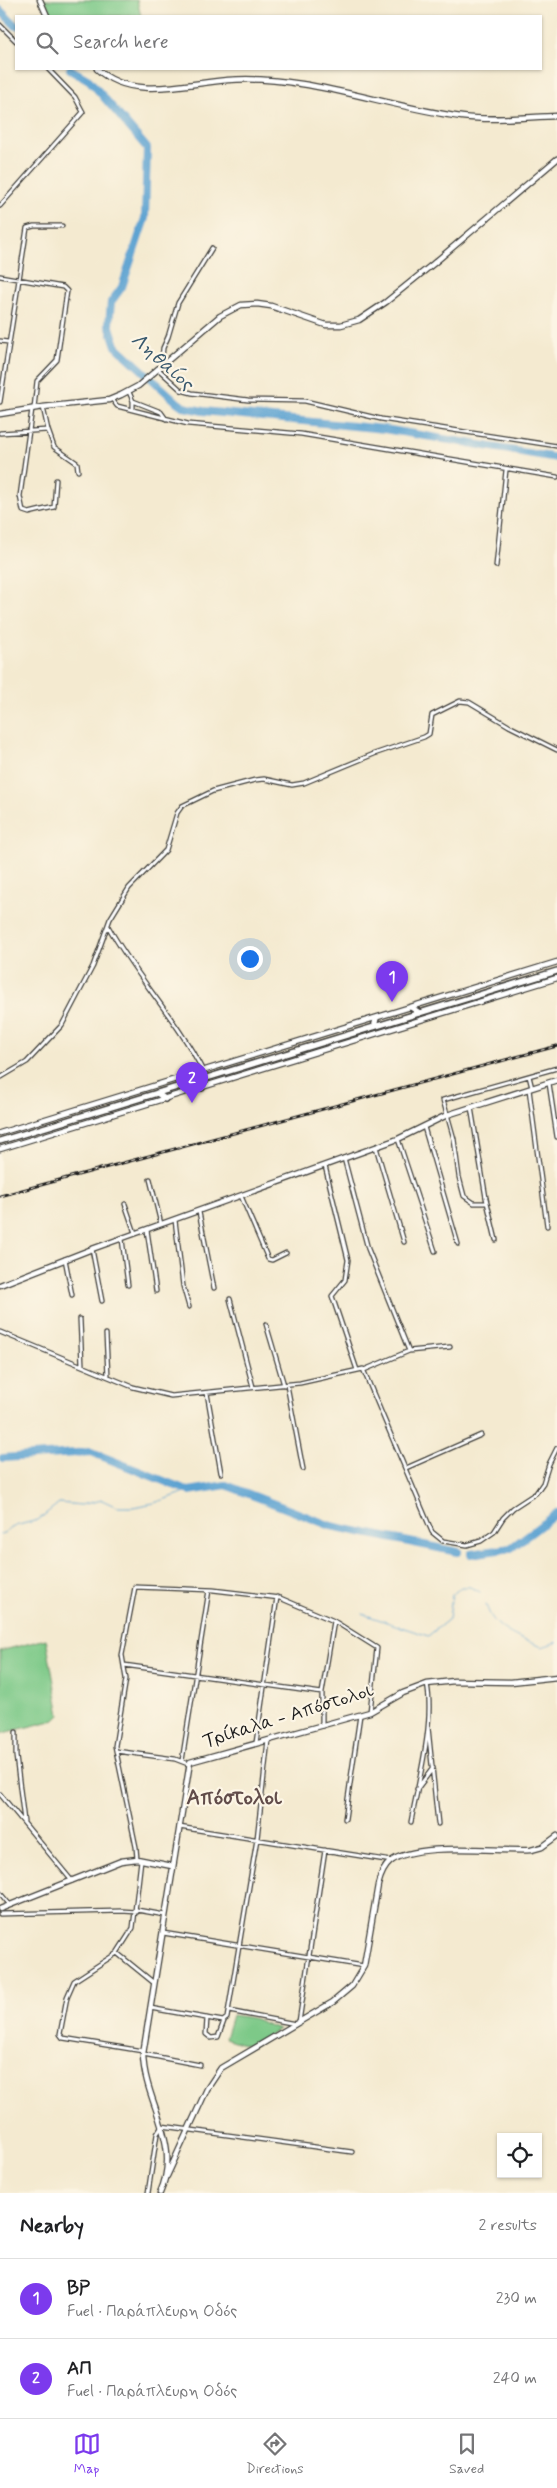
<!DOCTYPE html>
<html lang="en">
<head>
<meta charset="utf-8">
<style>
	body { margin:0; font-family:Mynerve,sans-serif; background:#f6f6f6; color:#202124 }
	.controls { position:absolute; right:15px; bottom:15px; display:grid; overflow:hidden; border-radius:0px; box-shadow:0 1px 4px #0004 }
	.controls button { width:45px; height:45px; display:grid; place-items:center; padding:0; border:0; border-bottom:1px solid #e0e0e0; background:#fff; color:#202124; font:25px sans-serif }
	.you { position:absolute; left:249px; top:958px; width:18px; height:18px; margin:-12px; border:4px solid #fff; border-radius:50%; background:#1a73e8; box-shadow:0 0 0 8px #1a73e833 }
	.badge { display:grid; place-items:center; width:32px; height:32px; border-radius:50%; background:#7c3aed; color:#fff; font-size:16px; font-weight:700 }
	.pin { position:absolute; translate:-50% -41px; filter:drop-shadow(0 1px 2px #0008) }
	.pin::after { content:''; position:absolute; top:26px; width:18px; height:15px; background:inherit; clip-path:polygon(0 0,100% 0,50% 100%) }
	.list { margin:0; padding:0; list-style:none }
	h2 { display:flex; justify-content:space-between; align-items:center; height:65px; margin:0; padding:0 20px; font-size:21px }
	h2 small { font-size:16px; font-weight:400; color:#757577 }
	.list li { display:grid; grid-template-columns:32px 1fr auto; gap:15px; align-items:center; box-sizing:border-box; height:80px; padding:0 20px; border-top:1px solid #e0e0e0 }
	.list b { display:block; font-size:19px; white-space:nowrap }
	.list p { margin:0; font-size:16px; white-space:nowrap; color:#757577 }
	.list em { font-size:16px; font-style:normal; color:#757577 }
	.icon { flex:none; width:28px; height:28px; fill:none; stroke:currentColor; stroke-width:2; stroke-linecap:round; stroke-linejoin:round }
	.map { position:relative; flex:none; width:557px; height:2193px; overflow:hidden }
	.search { position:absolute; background:#fff; box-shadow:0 1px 4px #0004; left:15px; right:15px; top:15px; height:55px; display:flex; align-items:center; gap:12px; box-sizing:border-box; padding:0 18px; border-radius:0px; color:#757577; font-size:19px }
	.sheet { height:225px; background:#fff }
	nav { display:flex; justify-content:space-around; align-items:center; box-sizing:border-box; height:70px; border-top:1px solid #e0e0e0; background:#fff; font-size:14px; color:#757577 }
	nav a { display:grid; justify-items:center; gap:2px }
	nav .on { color:#7c3aed }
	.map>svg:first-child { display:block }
	.green { fill:#7dc988; stroke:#4c7252 }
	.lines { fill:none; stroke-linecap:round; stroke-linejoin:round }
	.stream { stroke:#5ba2d1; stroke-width:1 }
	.river { stroke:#5ba2d1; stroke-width:8 }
	.minor-casing { stroke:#3c3b37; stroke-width:5.5 }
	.tertiary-casing { stroke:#3c3b37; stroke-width:7 }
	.primary-casing { stroke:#3c3b37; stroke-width:8 }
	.minor { stroke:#fff; stroke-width:3 }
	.tertiary { stroke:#fff; stroke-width:4.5 }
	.primary { stroke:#fff; stroke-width:5 }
	.rail-casing { stroke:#1c1c1c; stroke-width:3 }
	.rail { stroke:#fcf5e5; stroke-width:1; stroke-dasharray:4; stroke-linecap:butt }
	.labels { text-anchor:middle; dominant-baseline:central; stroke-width:4.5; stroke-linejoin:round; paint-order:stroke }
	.street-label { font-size:19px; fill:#1c1c1c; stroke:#fcf5e5 }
	.water-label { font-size:20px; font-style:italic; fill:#38586d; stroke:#fcf5e5 }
	.quarter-label { font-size:21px; font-weight:bold; fill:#614c4a; stroke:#fcf5e5 }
</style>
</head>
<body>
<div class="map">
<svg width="557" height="2193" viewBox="0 0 557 2193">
	<rect width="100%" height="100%" fill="#fcf5e5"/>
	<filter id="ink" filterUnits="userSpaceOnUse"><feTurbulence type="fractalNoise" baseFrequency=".02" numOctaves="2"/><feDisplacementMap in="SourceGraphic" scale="10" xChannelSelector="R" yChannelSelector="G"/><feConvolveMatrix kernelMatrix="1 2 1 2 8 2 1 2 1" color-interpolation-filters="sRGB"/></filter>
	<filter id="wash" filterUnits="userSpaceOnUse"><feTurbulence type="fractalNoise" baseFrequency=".0096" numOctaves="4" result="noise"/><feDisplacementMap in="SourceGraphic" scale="20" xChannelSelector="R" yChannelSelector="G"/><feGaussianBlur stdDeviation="1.12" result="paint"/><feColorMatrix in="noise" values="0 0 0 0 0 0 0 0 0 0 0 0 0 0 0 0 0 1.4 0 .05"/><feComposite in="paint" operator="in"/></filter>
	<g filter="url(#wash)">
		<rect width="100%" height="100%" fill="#f4ead0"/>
		<path class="green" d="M 44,0 L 137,0 L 141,16 L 53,16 Z
			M 46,1639 L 60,1715 L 55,1720 L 0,1734 L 0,1651 Z
			M 232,2015 L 252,2018 L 279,2029 L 252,2047 L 225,2038 Z"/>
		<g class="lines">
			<path class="stream" d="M 0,1459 L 3,1458
				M 0,1535 L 15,1526 L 38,1520 L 59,1503 L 81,1505 L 102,1500 L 117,1507 L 133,1507 L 154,1503 L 189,1491
				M 486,1604 C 492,1630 519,1638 542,1647 L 557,1642
				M 363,1614 L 428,1636 L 449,1619 L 452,1595 L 461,1587 L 470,1587 L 480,1592"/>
			<path class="river" d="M 0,10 L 16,26
				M 70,69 L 89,80 L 147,148 L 145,218 L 122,287 L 111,302 L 109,324 L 116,346 L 177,402 L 184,407 L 203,411 L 384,429 L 557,458
				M 3,1458 L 91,1452 L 189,1491 L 226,1485 L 331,1526 L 458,1552
				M 471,1554 L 511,1548 L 557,1513"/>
		</g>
	</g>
	<g filter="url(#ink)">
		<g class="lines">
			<defs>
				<path id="minor" d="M 0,25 L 16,41
					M 0,206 L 83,112 L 75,97 L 48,69
					M 0,276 L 63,287 L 67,291 L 57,360 L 37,381 L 34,408
					M 0,341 L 8,342
					M 165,363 L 162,359 L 163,348 L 168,337 L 178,303 L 212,248
					M 158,369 L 181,390 L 192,393 L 248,400 L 305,401 L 381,419 L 557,446
					M 129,392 L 133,401 L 133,410
					M 112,399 L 117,406 L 188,424 L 301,434 L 557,477
					M 133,401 L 161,412 L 166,419
					M 0,402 L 27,228 L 34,226 L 62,226
					M 43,407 L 48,430
					M 32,409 L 20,496 L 23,511 L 29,513 L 54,507 L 56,480
					M 0,433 L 48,430 L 54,447 L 77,463 L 78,471
					M 496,566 L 506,470
					M 108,926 C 136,977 177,1019 203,1071
					M 529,1076 L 532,1088
					M 0,1078 L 27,1062 L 62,1025 L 93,966 L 110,919 L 129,888 L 166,850 L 177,813 L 182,806 L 213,791 L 255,780 L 264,779 L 292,785 L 304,783 L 374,754 L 424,737 L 429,734 L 432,715 L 460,701 L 469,702 L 509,726 L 557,750
					M 549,1083 L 557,1137
					M 529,1089 L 547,1226
					M 471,1107 L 486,1198 L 496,1240
					M 424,1127 L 458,1244
					M 398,1139 L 435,1251
					M 376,1147 L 404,1242
					M 344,1158 L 368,1249 L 409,1351
					M 325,1166 L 348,1260 L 345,1280 L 332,1296 L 357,1370
					M 150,1179 L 161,1224
					M 241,1196 L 268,1259 L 272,1260 L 286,1253
					M 487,1203 L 474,1203 L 464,1196 L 459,1177 L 454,1139 L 443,1100 L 557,1068
					M 125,1204 L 135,1233
					M 199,1212 L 214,1288
					M 175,1220 L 183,1286 L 189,1307
					M 147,1230 L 156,1291
					M 122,1239 L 128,1285
					M 92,1249 L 102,1301
					M 65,1259 L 72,1295
					M 230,1299 L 253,1387
					M 80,1319 L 82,1365
					M 266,1324 L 284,1385
					M 0,1332 L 133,1387 L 171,1396 L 300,1383 L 363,1369 L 432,1532 L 443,1541 L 467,1545 L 481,1541 L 494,1532 L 503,1518 L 513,1508 L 536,1493 L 543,1483 L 549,1464 L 557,1448
					M 106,1334 L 108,1376
					M 364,1370 L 409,1351 L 450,1347
					M 287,1385 L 303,1469
					M 207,1393 L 221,1473
					M 406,1468 L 481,1435
					M 124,1665 L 322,1693
					M 322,1726 L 322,1693 L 334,1621
					M 428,1727 L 438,1824
					M 16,1732 L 16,1756 L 24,1821
					M 256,1743 L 277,1597
					M 116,1751 L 175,1759 L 188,1764
					M 182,1761 L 209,1590
					M 417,1789 L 433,1768
					M 0,1794 L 72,1881
					M 345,1819 L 360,1715
					M 411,1822 C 418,1783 435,1722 427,1684
					M 179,1827 L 392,1861
					M 137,1859 L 136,1847 L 115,1746 L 126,1679 L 122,1655 L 135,1587 L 213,1590 L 280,1598 L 334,1621 L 377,1648 L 370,1712
					M 141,1860 L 133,1928 L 117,1953 L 74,1981 L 67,1997 L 60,2034 L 63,2038 L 143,2051
					M 0,1893 L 10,1905
					M 137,1910 L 165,1915
					M 0,1914 L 122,1911 L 137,1912
					M 163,1933 L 364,1966
					M 117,1953 L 154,1983
					M 150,2008 L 223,2021 L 227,2018 L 257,1839 L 268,1740
					M 229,2011 L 296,2024
					M 207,2018 L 206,2034 L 211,2038 L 218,2037 L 224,2021
					M 299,2022 L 325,1850
					M 143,2054 L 200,2065
					M 148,2193 L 157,2134 L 162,2126 L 352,2152"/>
				<path id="tertiary" d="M 40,0 L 47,16
					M 97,69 C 131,101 186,83 228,80 C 305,74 385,107 462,117 C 493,121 526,117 557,116
					M 0,414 L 43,407 L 109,400 L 121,395 L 138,386 L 220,316 L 241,305 L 257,304 L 271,306 L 326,325 L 341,325 L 359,320 L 386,302 L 433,264 L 557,159
					M 0,1133 L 557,962
					M 0,1149 L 557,978
					M 0,1285 L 92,1249 L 398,1139 L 447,1115 L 557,1080
					M 0,1909 L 121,1861 L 137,1859 L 172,1866
					M 167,2176 L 207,2089 L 221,2068 L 333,2002 L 352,1986 L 364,1966 L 378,1885 C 380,1877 383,1868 390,1862 C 416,1841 497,1852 531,1850 L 542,1847 L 557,1836
					M 160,2193 C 183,2142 144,2103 143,2054 L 190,1762 L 370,1712 L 403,1693 L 427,1684 L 454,1681 L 511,1682 L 557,1677"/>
				<path id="primary" d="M 412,1008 L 420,1013
					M 374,1027 L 376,1019
					M 202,1088 L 205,1079
					M 157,1093 L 165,1099
					M 0,1141 L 557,971"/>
			</defs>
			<use href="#minor" class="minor-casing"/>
			<use href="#tertiary" class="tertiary-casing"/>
			<use href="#primary" class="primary-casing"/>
			<use href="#minor" class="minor"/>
			<use href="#tertiary" class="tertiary"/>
			<use href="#primary" class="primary"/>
			<defs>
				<path id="rail" d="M 0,1196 L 557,1046"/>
			</defs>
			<use href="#rail" class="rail-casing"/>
			<use href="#rail" class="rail"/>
		</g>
	</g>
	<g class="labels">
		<g class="street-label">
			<text transform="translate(288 1716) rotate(-17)">Τρίκαλα - Απόστολοι</text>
		</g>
		<g class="water-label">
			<text transform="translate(162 362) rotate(41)">Ληθαίος</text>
		</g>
		<g class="quarter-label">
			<text x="234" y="1798">Απόστολοι</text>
		</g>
	</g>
</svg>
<div class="controls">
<button><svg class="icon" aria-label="locate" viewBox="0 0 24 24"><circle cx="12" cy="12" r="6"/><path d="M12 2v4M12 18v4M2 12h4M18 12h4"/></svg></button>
</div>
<div class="you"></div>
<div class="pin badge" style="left:392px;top:1002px">1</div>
<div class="pin badge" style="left:192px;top:1103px">2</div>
<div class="search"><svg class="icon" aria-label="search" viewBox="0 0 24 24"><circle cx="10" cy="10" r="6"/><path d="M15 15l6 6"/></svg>Search here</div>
</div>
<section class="sheet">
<h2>Nearby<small>2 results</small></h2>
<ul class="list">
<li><span class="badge">1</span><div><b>BP</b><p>Fuel · Παράπλευρη Οδός</p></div><em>230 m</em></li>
<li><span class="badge">2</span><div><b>ΑΠ</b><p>Fuel · Παράπλευρη Οδός</p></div><em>240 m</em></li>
</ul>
</section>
<nav>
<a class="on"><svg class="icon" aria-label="map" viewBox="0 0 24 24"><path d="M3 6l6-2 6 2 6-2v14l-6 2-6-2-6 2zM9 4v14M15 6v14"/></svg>Map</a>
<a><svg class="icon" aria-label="directions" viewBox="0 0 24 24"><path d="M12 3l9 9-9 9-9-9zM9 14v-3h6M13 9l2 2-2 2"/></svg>Directions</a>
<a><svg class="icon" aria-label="saved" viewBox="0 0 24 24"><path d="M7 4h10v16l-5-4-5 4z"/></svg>Saved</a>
</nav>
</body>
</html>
